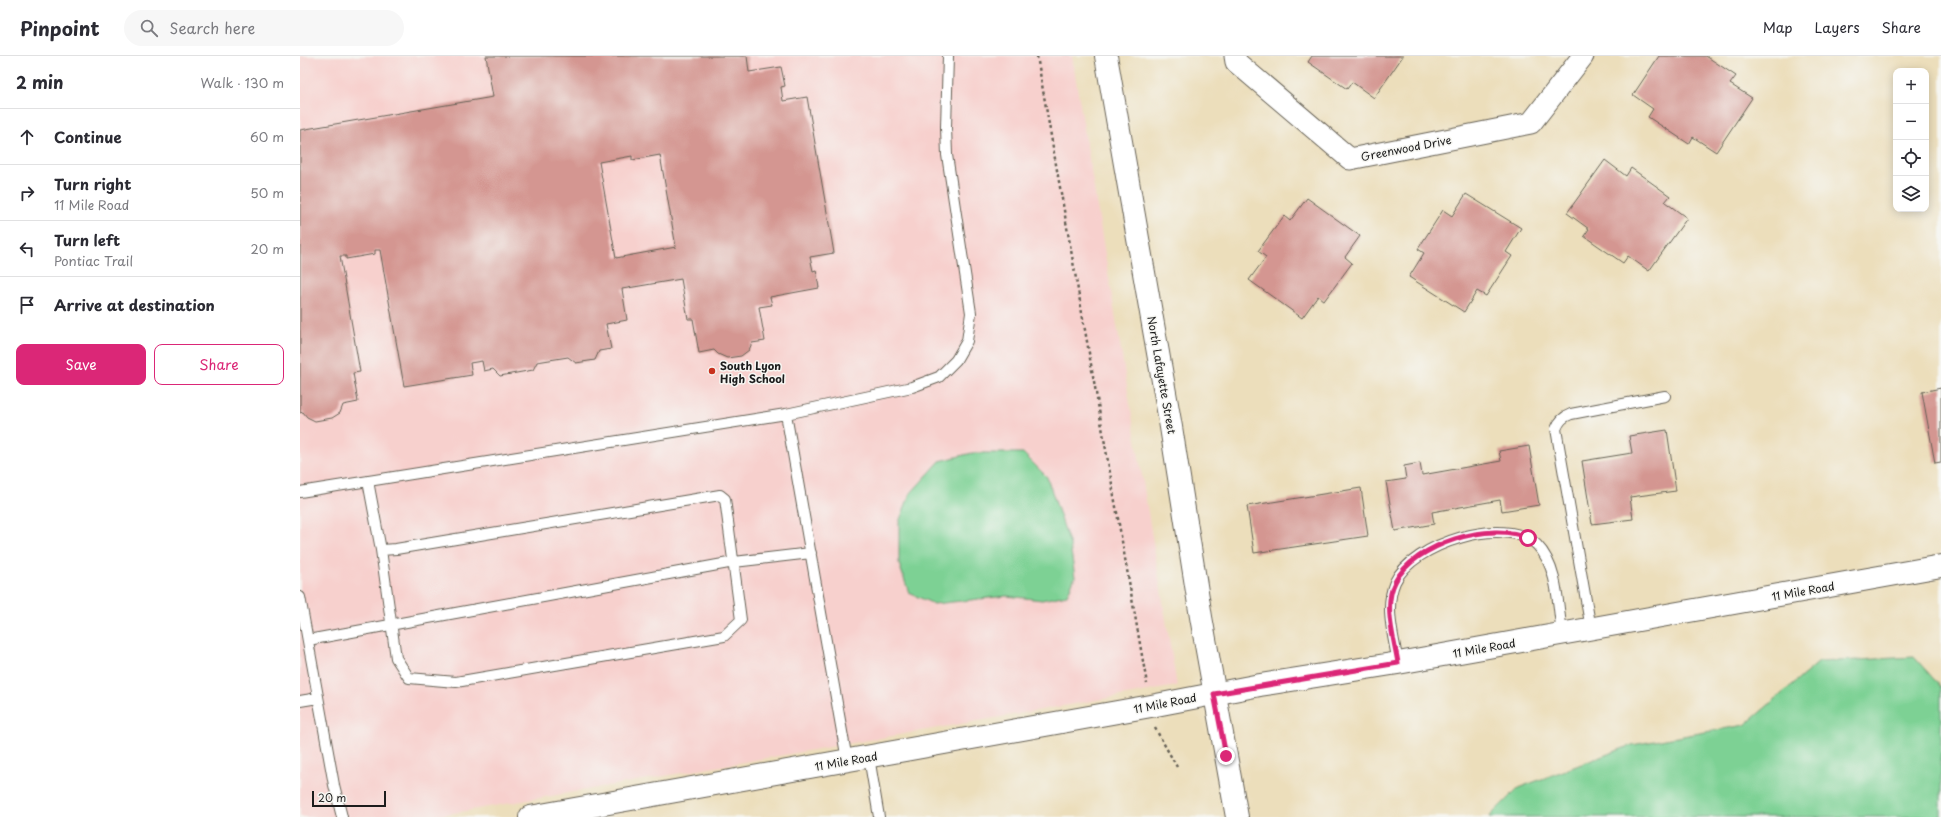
<!DOCTYPE html>
<html lang="en">
<head>
<meta charset="utf-8">
<style>
	body { margin:0; font-family:"Playpen Sans",sans-serif; background:#f7f7f7; color:#2b2b33 }
	.controls { position:absolute; right:12px; top:12px; display:grid; overflow:hidden; border-radius:8px; box-shadow:0 2px 10px #0003 }
	.controls button { width:36px; height:36px; display:grid; place-items:center; padding:0; border:0; border-bottom:1px solid #e1e1e2; background:#fff; color:#2b2b33; font:20px sans-serif }
	.scale { position:absolute; left:12px; bottom:10px; width:74px; box-sizing:border-box; padding-left:4px; border:2px solid #1c1c1c; border-top:0; font-size:11px; line-height:14px; white-space:nowrap; color:#1c1c1c; -webkit-text-stroke:3px #f6f6f2; paint-order:stroke }
	.stop { position:absolute; width:12px; height:12px; margin:-9px; border:3px solid #db2777; border-radius:50%; background:#fff }
	.stop.end { background:#db2777; border-color:#fff; box-shadow:0 1px 4px #0008 }
	.list { margin:0; padding:0; list-style:none }
	h2 { display:flex; justify-content:space-between; align-items:center; height:52px; margin:0; padding:0 16px; font-size:17px }
	h2 small { font-size:13px; font-weight:400; color:#7c7c81 }
	.list li { display:grid; grid-template-columns:26px 1fr auto; gap:12px; align-items:center; box-sizing:border-box; height:56px; padding:0 16px; border-top:1px solid #e1e1e2 }
	.list b { display:block; font-size:15px; white-space:nowrap }
	.list p { margin:0; font-size:13px; white-space:nowrap; color:#7c7c81 }
	.list em { font-size:13px; font-style:normal; color:#7c7c81 }
	.actions { display:flex; gap:8px; padding:12px 16px }
	.actions a { flex:1; padding:9px 0; border:1px solid #db2777; border-radius:8px; text-align:center; font-size:14px; color:#db2777 }
	.actions .main { background:#db2777; color:#fff }
	.icon { flex:none; width:22px; height:22px; fill:none; stroke:currentColor; stroke-width:2; stroke-linecap:round; stroke-linejoin:round }
	.map { position:relative; flex:none; width:1641px; height:761px; overflow:hidden }
	header { display:flex; align-items:center; gap:24px; box-sizing:border-box; height:56px; padding:0 20px; background:#fff; border-bottom:1px solid #e1e1e2 }
	header strong { font-size:19px }
	nav { display:flex; gap:22px; margin-inline-start:auto; font-size:14px }
	.search { width:280px; height:36px; background:#f7f7f7; display:flex; align-items:center; gap:10px; box-sizing:border-box; padding:0 14px; border-radius:22px; color:#7c7c81; font-size:15px }
	main { display:flex }
	aside { flex:1; background:#fff }
	.map>svg:first-child { display:block }
	.built { fill:#f7d0cd }
	.green { fill:#7dd194; stroke:#4c7658 }
	.building { fill:#d49691; fill-rule:evenodd }
	.lines { fill:none; stroke-linecap:round; stroke-linejoin:round }
	.service-casing { stroke:#656054; stroke-width:12 }
	.minor-casing { stroke:#656054; stroke-width:23 }
	.tertiary-casing { stroke:#656054; stroke-width:24 }
	.secondary-casing { stroke:#656054; stroke-width:24 }
	.path { stroke:#656054; stroke-width:2.5; stroke-dasharray:3 3; stroke-linecap:butt }
	.service { stroke:#fff; stroke-width:10 }
	.minor { stroke:#fff; stroke-width:21 }
	.tertiary { stroke:#fff; stroke-width:22 }
	.secondary { stroke:#fff; stroke-width:22 }
	.route { stroke:#db2777; stroke-width:5 }
	.poi-dot { fill:#c8321e; stroke:#f6f6f2; stroke-width:1.5 }
	.labels { text-anchor:middle; dominant-baseline:central; stroke-width:3; stroke-linejoin:round; paint-order:stroke }
	.street-label { font-size:11px; fill:#1c1c1c; stroke:#f6f6f2 }
	.poi-label { font-size:11px; font-weight:bold; fill:#1c1c1c; stroke:#f6f6f2; text-anchor:start }
</style>
</head>
<body>
<header>
<strong>Pinpoint</strong>
<div class="search"><svg class="icon" aria-label="search" viewBox="0 0 24 24"><circle cx="10" cy="10" r="6"/><path d="M15 15l6 6"/></svg>Search here</div>
<nav><a>Map</a><a>Layers</a><a>Share</a></nav>
</header>
<main>
<aside>
<h2>2 min<small>Walk · 130 m</small></h2>
<ul class="list">
<li><svg class="icon" aria-label="ahead" viewBox="0 0 24 24"><path d="M12 20V5M6 11l6-6 6 6"/></svg><div><b>Continue</b></div><em>60 m</em></li>
<li><svg class="icon" aria-label="right" viewBox="0 0 24 24"><path d="M7 20v-9h11M14 6l5 5-5 5"/></svg><div><b>Turn right</b><p>11 Mile Road</p></div><em>50 m</em></li>
<li><svg class="icon" aria-label="left" viewBox="0 0 24 24"><path d="M17 20v-9H6M10 6l-5 5 5 5"/></svg><div><b>Turn left</b><p>Pontiac Trail</p></div><em>20 m</em></li>
<li><svg class="icon" aria-label="arrive" viewBox="0 0 24 24"><path d="M6 21V4h12l-3 4 3 4H6"/></svg><div><b>Arrive at destination</b></div></li>
</ul>
<div class="actions"><a class="main">Save</a><a>Share</a></div>
</aside>
<div class="map">
<svg width="1641" height="761" viewBox="0 0 1641 761">
	<rect width="100%" height="100%" fill="#f6f6f2"/>
	<filter id="ink" filterUnits="userSpaceOnUse"><feTurbulence type="fractalNoise" baseFrequency=".025" numOctaves="2"/><feDisplacementMap in="SourceGraphic" scale="8" xChannelSelector="R" yChannelSelector="G"/><feConvolveMatrix kernelMatrix="1 2 1 2 8 2 1 2 1" color-interpolation-filters="sRGB"/></filter>
	<filter id="wash" filterUnits="userSpaceOnUse"><feTurbulence type="fractalNoise" baseFrequency=".012" numOctaves="4" result="noise"/><feDisplacementMap in="SourceGraphic" scale="16" xChannelSelector="R" yChannelSelector="G"/><feGaussianBlur stdDeviation="0.9" result="paint"/><feColorMatrix in="noise" values="0 0 0 0 0 0 0 0 0 0 0 0 0 0 0 0 0 1.4 0 .05"/><feComposite in="paint" operator="in"/></filter>
	<g filter="url(#wash)">
		<rect width="100%" height="100%" fill="#ecdebb"/>
		<path class="built" d="M 0,0 L 772,0 L 877,630 L 131,761 L 0,761 Z"/>
		<path class="green" d="M 672,397 L 723,397 L 747,421 L 770,489 L 775,521 L 767,539 L 742,544 L 707,540 L 634,548 L 609,537 L 599,508 L 599,466 L 610,438 L 640,405 Z
			M 1614,601 L 1641,631 L 1641,761 L 1189,761 L 1218,732 L 1332,689 L 1445,669 L 1519,606 Z"/>
		<g id="blocks">
			<path class="building" d="M 186,0 L 447,0 L 449,16 L 481,11 L 485,30 L 481,31 L 483,45 L 507,41 L 534,197 L 510,201 L 513,215 L 516,214 L 519,232 L 470,241 L 472,249 L 459,251 L 465,285 L 452,287 L 449,294 L 441,300 L 427,302 L 418,298 L 414,294 L 399,297 L 393,263 L 388,263 L 381,223 L 322,233 L 327,264 L 306,268 L 311,293 L 299,295 L 295,304 L 276,307 L 268,301 L 237,306 L 233,314 L 200,320 L 193,313 L 184,315 L 182,305 L 170,307 L 172,319 L 104,330 L 80,194 L 75,194 L 75,198 L 46,203 L 46,200 L 40,200 L 60,316 L 53,317 L 58,346 L 43,349 L 40,357 L 32,362 L 15,365 L 7,361 L 3,356 L 0,357 L 0,74 L 193,41 ZM 360,99 L 376,191 L 316,202 L 299,106 L 332,100 L 332,104 Z
				M 1012,0 L 1103,0 L 1074,42 L 1052,26 L 1047,33 L 1008,6 Z
				M 1359,0 L 1406,0 L 1436,20 L 1430,28 L 1452,42 L 1416,96 L 1393,81 L 1389,88 L 1348,61 L 1353,53 L 1333,39 Z
				M 1305,104 L 1326,120 L 1331,112 L 1370,140 L 1365,146 L 1387,162 L 1349,215 L 1328,200 L 1323,207 L 1284,180 L 1289,173 L 1267,157 Z
				M 1166,138 L 1221,172 L 1206,196 L 1212,200 L 1186,240 L 1177,235 L 1164,256 L 1109,221 L 1124,197 L 1118,193 L 1143,154 L 1152,160 Z
				M 1007,142 L 1060,180 L 1045,201 L 1052,207 L 1024,245 L 1018,240 L 1002,262 L 949,224 L 966,201 L 958,195 L 984,160 L 990,165 Z
				M 1641,332 L 1641,406 L 1635,407 L 1622,336 Z
				M 1367,374 L 1376,435 L 1330,441 L 1333,463 L 1292,468 L 1282,405 L 1332,397 L 1329,380 Z
				M 1229,390 L 1239,449 L 1202,455 L 1200,444 L 1132,456 L 1134,468 L 1095,475 L 1086,426 L 1106,423 L 1104,410 L 1120,407 L 1122,419 L 1201,405 L 1199,395 Z
				M 1061,432 L 1068,480 L 954,497 L 947,450 Z"/>
		</g>
	</g>
	<g filter="url(#ink)">
		<use href="#blocks" fill-opacity="0" stroke="#656054" stroke-width="1"/>
		<g class="lines">
			<defs>
				<path id="service" d="M 68,425 L 81,494 L 96,493 L 420,439 L 425,443 L 441,564 L 424,580 L 156,626 L 109,622 L 96,602 L 81,494
					M 0,436 L 486,358
					M 0,541 L 34,729 L 42,761
					M 1291,573 L 1256,373 C 1259,365 1263,361 1271,358 L 1365,340
					M 8,584 L 434,506 L 511,497
					M 1098,607 C 1094,582 1084,551 1095,526 C 1112,488 1205,458 1237,489 C 1258,510 1258,550 1262,578
					M 0,645 L 18,642
					M 569,701 L 579,761
					M 547,704 L 486,358 L 612,331 L 639,321 L 656,304 L 667,285 L 671,257 L 647,99 L 646,71 L 648,0"/>
				<path id="minor" d="M 935,0 L 936,6 L 1050,103 L 1231,67 L 1283,0"/>
				<path id="tertiary" d="M 230,761 L 851,650 L 960,629 L 1098,607 L 1641,510"/>
				<path id="secondary" d="M 806,0 L 871,371 L 901,561 L 937,761"/>
			</defs>
			<use href="#service" class="service-casing"/>
			<use href="#minor" class="minor-casing"/>
			<use href="#tertiary" class="tertiary-casing"/>
			<use href="#secondary" class="secondary-casing"/>
			<path class="path" d="M 737,0 L 847,628
				M 855,672 L 877,711"/>
			<use href="#service" class="service"/>
			<use href="#minor" class="minor"/>
			<use href="#tertiary" class="tertiary"/>
			<use href="#secondary" class="secondary"/>
		</g>
	</g>
	<g class="lines" filter="url(#ink)">
		<path class="route" d="M 926,700 L 914,638 L 1098,607 C 1094,582 1083,549 1095,526 C 1114,488 1192,464 1228,482"/>
	</g>
	<circle class="poi-dot" cx="412" cy="315" r="4"/>
	<g class="labels">
		<g class="street-label">
			<text transform="translate(1106 92) rotate(-11)">Greenwood Drive</text>
			<text transform="translate(862 319) rotate(80)">North Lafayette Street</text>
			<text transform="translate(1503 535) rotate(-10)">11 Mile Road</text>
			<text transform="translate(1184 592) rotate(-10)">11 Mile Road</text>
			<text transform="translate(865 647) rotate(-11)">11 Mile Road</text>
			<text transform="translate(546 705) rotate(-10)">11 Mile Road</text>
		</g>
		<g class="poi-label">
			<text x="420" y="309">South Lyon<tspan x="420" dy="13">High School</tspan></text>
		</g>
	</g>
</svg>
<div class="controls">
<button>+</button>
<button>−</button>
<button><svg class="icon" aria-label="locate" viewBox="0 0 24 24"><circle cx="12" cy="12" r="6"/><path d="M12 2v4M12 18v4M2 12h4M18 12h4"/></svg></button>
<button><svg class="icon" aria-label="layers" viewBox="0 0 24 24"><path d="M12 4l9 5-9 5-9-5zM3 14l9 5 9-5"/></svg></button>
</div>
<div class="scale">20 m</div>
<div class="stop" style="left:1228px;top:482px"></div>
<div class="stop end" style="left:926px;top:700px"></div>
</div>
</main>
</body>
</html>
